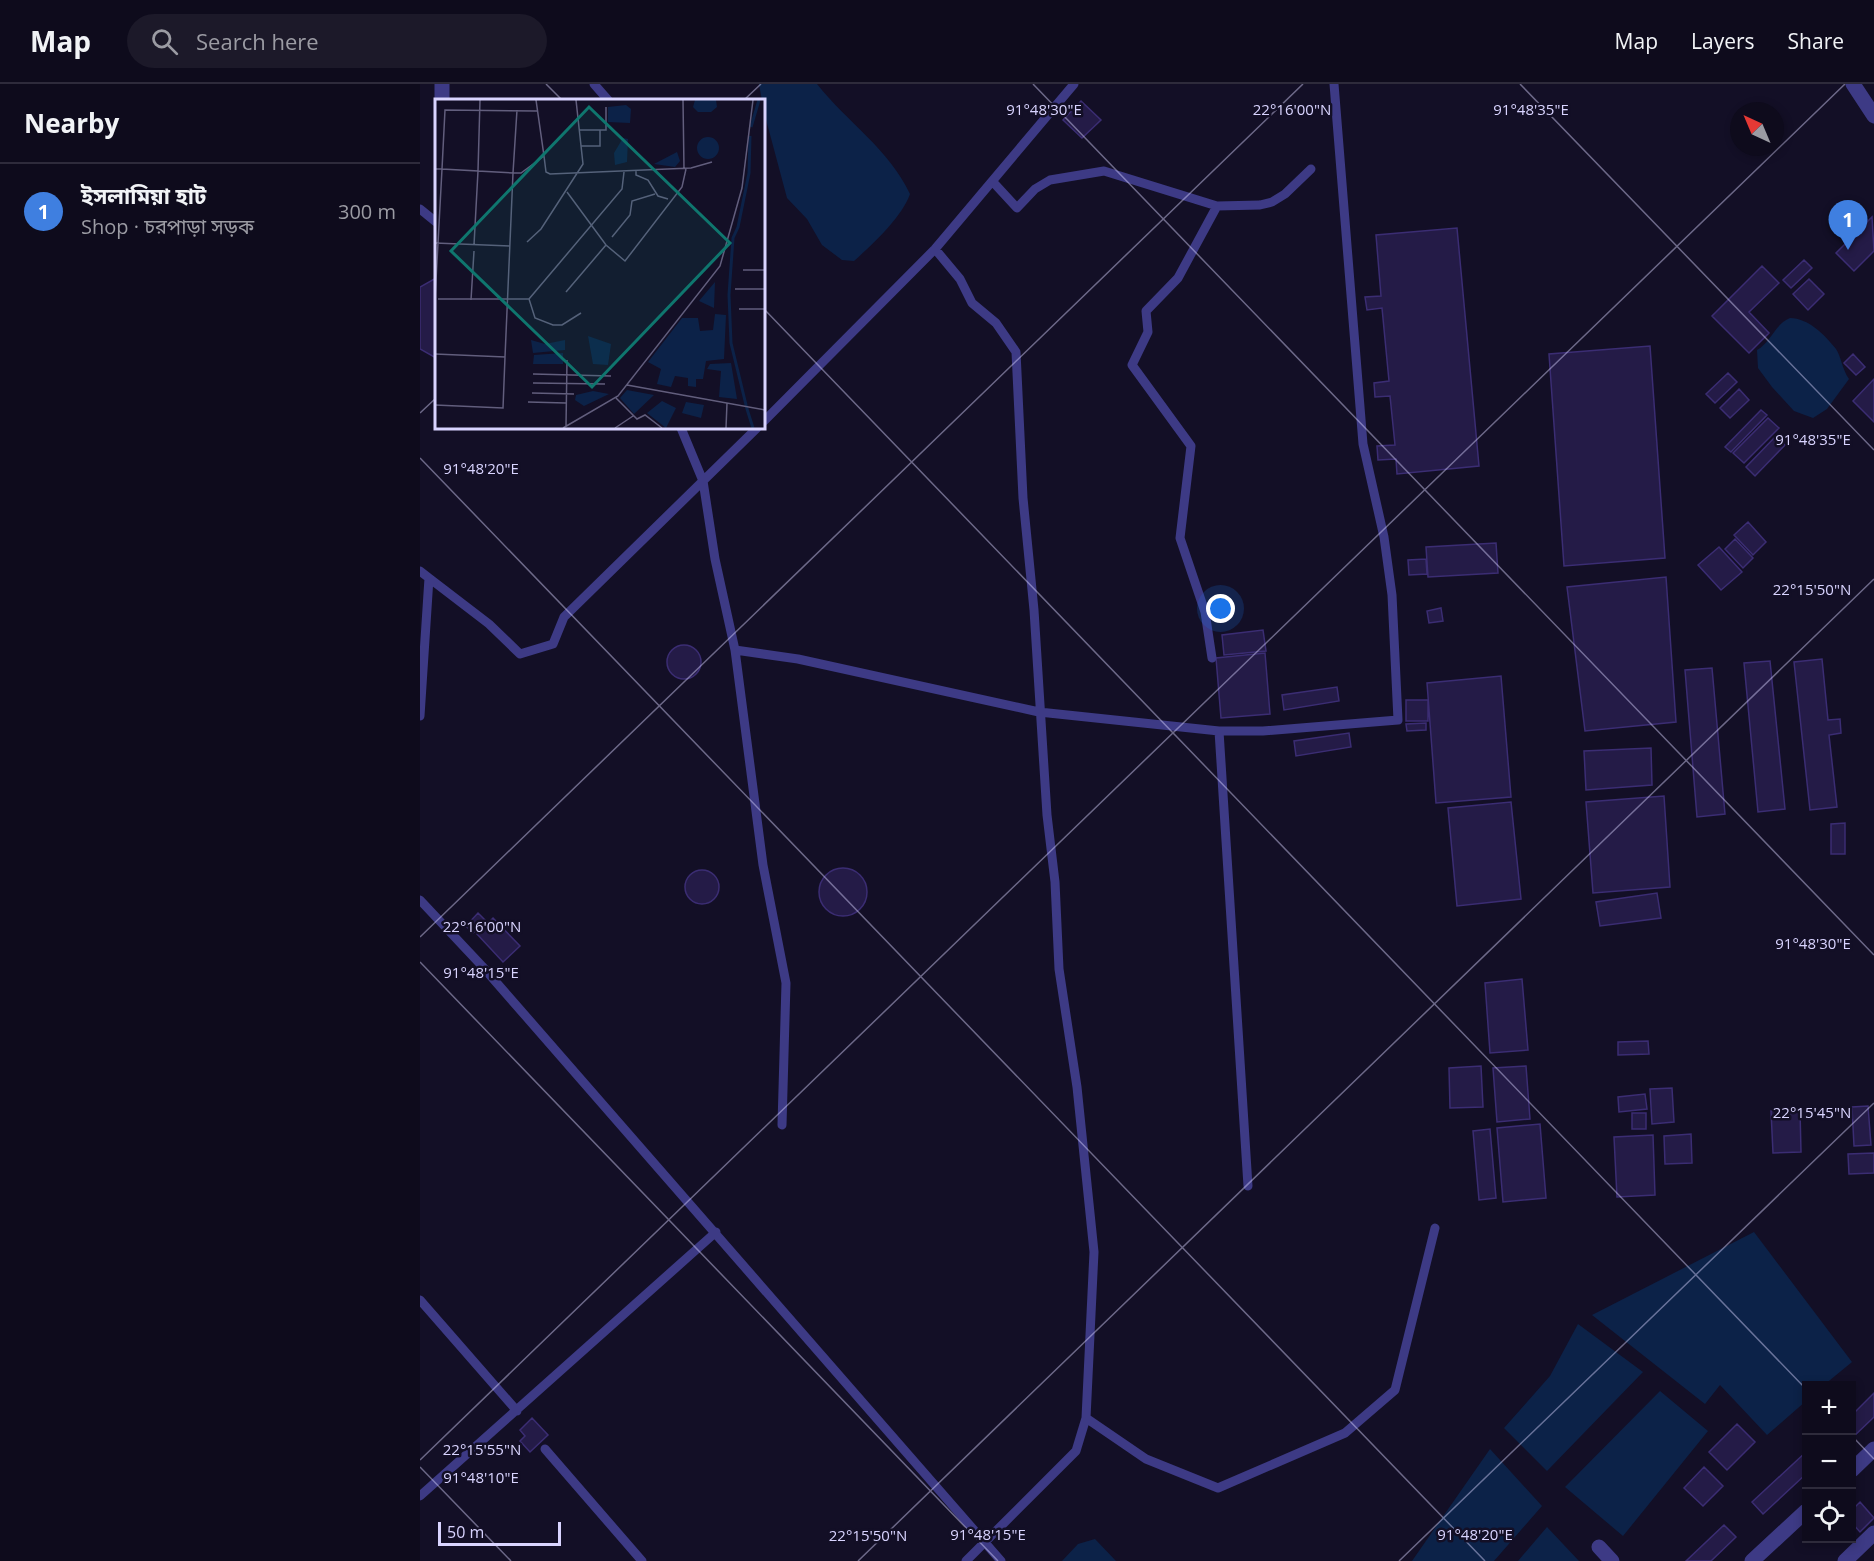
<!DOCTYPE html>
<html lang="en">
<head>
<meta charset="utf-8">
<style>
	body { margin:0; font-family:"Open Sans","Noto Sans Bengali",sans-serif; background:#1c1929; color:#f1f3f6 }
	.controls { position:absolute; right:18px; bottom:18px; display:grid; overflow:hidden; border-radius:0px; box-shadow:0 3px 9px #0003 }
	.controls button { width:54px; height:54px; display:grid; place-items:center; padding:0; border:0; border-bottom:2px solid #2e2b3b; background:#0e0b1c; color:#f1f3f6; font:30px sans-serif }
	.compass { position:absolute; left:1310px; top:18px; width:54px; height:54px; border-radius:50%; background:#0e0b1c; box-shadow:0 3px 9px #0003; rotate:316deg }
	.scale { position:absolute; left:18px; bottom:15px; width:123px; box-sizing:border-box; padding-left:6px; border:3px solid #d9d4ff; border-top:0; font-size:16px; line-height:21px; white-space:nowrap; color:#d9d4ff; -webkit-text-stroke:4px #130f26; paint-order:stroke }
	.you { position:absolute; left:801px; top:525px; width:21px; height:21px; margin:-15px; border:4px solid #fff; border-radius:50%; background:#1a73e8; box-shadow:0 0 0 9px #1a73e833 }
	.badge { display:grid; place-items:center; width:39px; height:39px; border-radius:50%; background:#0b8043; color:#fff; font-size:20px; font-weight:700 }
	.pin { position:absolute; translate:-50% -50px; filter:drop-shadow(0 2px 3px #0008) }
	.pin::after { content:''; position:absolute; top:32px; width:21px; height:18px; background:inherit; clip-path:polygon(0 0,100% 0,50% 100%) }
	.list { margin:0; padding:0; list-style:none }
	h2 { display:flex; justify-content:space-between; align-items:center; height:78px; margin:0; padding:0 24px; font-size:26px }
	h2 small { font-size:20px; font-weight:400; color:#9b9ba3 }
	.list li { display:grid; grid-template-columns:39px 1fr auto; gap:18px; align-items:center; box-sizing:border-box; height:96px; padding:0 24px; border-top:2px solid #2e2b3b }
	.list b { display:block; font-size:22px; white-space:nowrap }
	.list p { margin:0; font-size:20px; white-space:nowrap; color:#9b9ba3 }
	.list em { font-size:20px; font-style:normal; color:#9b9ba3 }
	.icon { flex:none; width:33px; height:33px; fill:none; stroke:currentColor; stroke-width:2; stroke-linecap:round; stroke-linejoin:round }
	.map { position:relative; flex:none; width:1454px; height:1477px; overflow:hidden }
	header { display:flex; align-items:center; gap:36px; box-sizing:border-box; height:84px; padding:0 30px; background:#0e0b1c; border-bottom:2px solid #2e2b3b }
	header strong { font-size:28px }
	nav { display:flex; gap:33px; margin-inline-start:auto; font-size:21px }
	.search { width:420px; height:54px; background:#1c1929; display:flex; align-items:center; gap:15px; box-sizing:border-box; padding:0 21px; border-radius:33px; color:#9b9ba3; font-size:22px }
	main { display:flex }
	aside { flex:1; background:#0e0b1c }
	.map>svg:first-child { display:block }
	.water { fill:#0c2248 }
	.building { fill:#241b47; stroke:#3b2d73; stroke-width:1.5 }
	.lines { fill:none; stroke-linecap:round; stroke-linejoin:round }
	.service { stroke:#3d3a85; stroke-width:9 }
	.minor { stroke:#3d3a85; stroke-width:15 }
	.tertiary { stroke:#3d3a85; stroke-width:15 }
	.ticks { fill:none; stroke:#d9d4ff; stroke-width:1.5; stroke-opacity:0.45 }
	.inset-river { fill:none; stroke:#0c2248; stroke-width:3 }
	.inset-road { fill:none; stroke:#625e7d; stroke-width:1.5 }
	.view { fill:#0f766e; fill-opacity:0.15; stroke:#0f766e; stroke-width:3 }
	.inset-edge { fill:none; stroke:#d9d4ff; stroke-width:3 }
	.ticks-label { font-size:15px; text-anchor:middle; fill:#d9d4ff; stroke:#130f26; stroke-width:5; stroke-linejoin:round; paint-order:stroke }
</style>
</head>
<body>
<header>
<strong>Map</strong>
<div class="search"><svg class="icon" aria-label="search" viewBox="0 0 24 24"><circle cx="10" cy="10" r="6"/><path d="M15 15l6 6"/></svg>Search here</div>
<nav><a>Map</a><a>Layers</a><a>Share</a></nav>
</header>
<main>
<aside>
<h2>Nearby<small></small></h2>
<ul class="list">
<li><span class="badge" style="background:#3f7fe0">1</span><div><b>ইসলামিয়া হাট</b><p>Shop · চরপাড়া সড়ক</p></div><em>300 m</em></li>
</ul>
</aside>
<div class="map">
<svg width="1454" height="1477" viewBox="0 0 1454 1477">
	<rect width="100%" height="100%" fill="#130f26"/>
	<path class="water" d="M 339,0 L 397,0 C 427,38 469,65 490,110 C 482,133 452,161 434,177 L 422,176 L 402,161 L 387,135 L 367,114 L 344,28 Z
		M 1370,234 C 1388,234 1405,251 1416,265 C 1421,272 1422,285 1429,295 L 1407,325 L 1393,334 L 1374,327 L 1352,303 L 1338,284 L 1337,266 C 1351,258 1355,240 1370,234 Z
		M 1334,1148 L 1432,1278 L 1404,1301 L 1386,1302 L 1386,1317 L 1347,1351 L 1300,1301 L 1285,1320 L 1172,1231 Z
		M 1158,1240 L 1223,1288 L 1127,1387 L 1084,1344 L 1130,1292 Z
		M 1240,1307 L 1288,1347 L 1203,1452 L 1145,1403 Z
		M 1070,1365 L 1122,1422 L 1074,1477 L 992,1477 Z
		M 1127,1443 L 1159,1477 L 1098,1477 Z
		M 675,1455 L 696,1477 L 642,1477 L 658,1460 Z"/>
	<path class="building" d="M 661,17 L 681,36 L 662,54 L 643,36 Z
		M 1452,133 L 1454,167 L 1434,187 L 1416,169 Z
		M 1037,144 L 1059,382 L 977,390 L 976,375 L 958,376 L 957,362 L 975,361 L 970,312 L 955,313 L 954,299 L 969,297 L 962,224 L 947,226 L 945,213 L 961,212 L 956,151 Z
		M 1384,176 L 1392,184 L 1371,204 L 1363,196 Z
		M 1342,182 L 1359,199 L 1329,228 L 1349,249 L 1329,269 L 1292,232 Z
		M 16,194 L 16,274 L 0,265 L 0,203 Z
		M 1389,195 L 1404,210 L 1388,226 L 1373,210 Z
		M 1230,262 L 1245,474 L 1144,482 L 1129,270 Z
		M 1433,270 L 1445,283 L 1436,291 L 1424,279 Z
		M 1308,289 L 1317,298 L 1295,319 L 1286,310 Z
		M 1454,295 L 1454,338 L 1433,317 Z
		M 1319,305 L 1329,316 L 1310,334 L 1300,324 Z
		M 1341,326 L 1347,331 L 1311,368 L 1305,363 Z
		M 1348,334 L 1359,344 L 1324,379 L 1313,369 Z
		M 1356,352 L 1365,361 L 1335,392 L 1326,383 Z
		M 1328,438 L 1346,458 L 1333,471 L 1314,451 Z
		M 1315,455 L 1333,474 L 1323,484 L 1305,465 Z
		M 1076,459 L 1078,489 L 1008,493 L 1006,463 Z
		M 1299,463 L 1322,488 L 1301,506 L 1278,481 Z
		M 1006,475 L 1007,490 L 989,491 L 988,476 Z
		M 1246,493 L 1256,638 L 1165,647 L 1147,503 Z
		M 1021,524 L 1023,537 L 1009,539 L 1007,527 Z
		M 843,546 L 846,567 L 804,571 L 802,551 Z
		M247 578a17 17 0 1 1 34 0a17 17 0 1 1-34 0Z
		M 845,569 L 850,630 L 801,634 L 796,574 Z
		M 1402,575 L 1408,636 L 1420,635 L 1421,649 L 1409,651 L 1417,723 L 1390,726 L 1374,578 Z
		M 1350,577 L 1365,725 L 1338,728 L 1324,579 Z
		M 1292,584 L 1305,730 L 1277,733 L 1265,586 Z
		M 1081,592 L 1091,713 L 1016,719 L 1007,599 Z
		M 917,603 L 919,617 L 864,626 L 862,611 Z
		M 986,616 L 1008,616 L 1008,637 L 986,637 Z
		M 1006,639 L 1006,646 L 987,647 L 986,640 Z
		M 929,649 L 931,663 L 876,672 L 874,657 Z
		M 1231,664 L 1232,701 L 1166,706 L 1164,667 Z
		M 1244,712 L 1250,803 L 1173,809 L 1166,718 Z
		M 1091,718 L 1101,815 L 1037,822 L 1028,724 Z
		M 1425,739 L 1425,770 L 1411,770 L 1411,740 Z
		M399 808a24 24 0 1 1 48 0a24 24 0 1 1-48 0Z
		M265 803a17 17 0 1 1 34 0a17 17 0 1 1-34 0Z
		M 1237,809 L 1241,834 L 1180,842 L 1176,818 Z
		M 58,829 L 66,837 L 53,849 L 46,842 Z
		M 73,834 L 100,862 L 83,878 L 57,850 Z
		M 1102,895 L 1108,966 L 1070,969 L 1065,899 Z
		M 1228,957 L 1229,970 L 1198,971 L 1198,958 Z
		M 1061,982 L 1063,1023 L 1030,1024 L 1029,984 Z
		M 1106,982 L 1110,1035 L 1077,1038 L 1073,984 Z
		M 1252,1004 L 1254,1038 L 1232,1040 L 1230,1005 Z
		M 1225,1010 L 1227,1025 L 1199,1028 L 1198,1013 Z
		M 1448,1022 L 1451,1061 L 1434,1062 L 1432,1023 Z
		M 1380,1026 L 1381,1068 L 1353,1069 L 1351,1027 Z
		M 1212,1029 L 1226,1029 L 1226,1045 L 1212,1045 Z
		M 1120,1040 L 1126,1114 L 1083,1118 L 1077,1044 Z
		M 1070,1045 L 1076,1114 L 1059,1116 L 1053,1047 Z
		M 1271,1050 L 1272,1079 L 1245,1080 L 1244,1052 Z
		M 1233,1051 L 1235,1111 L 1197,1113 L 1194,1053 Z
		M 1454,1069 L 1454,1089 L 1429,1090 L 1428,1070 Z
		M 1454,1309 L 1454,1333 L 1432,1354 L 1432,1331 Z
		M 112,1334 L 128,1351 L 110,1368 L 100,1357 L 105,1352 L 100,1346 Z
		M 1317,1340 L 1335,1358 L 1307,1386 L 1289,1368 Z
		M 1386,1368 L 1386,1390 L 1343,1430 L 1332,1418 Z
		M 1284,1383 L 1303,1402 L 1283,1422 L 1264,1404 Z
		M 1440,1418 L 1454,1434 L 1440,1448 L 1432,1439 L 1432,1426 Z
		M 1304,1441 L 1316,1453 L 1291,1477 L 1266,1477 Z"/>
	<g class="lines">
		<path class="service" d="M 174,0 L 188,16
			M 573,98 L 597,124 L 615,105 L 630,96 L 684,87 L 797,122 L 840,121 L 852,118 L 865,110 L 891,85
			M 0,125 L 16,138
			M 515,165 L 540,195 L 552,219 L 576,239 L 596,268 L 603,414 L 614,526 L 627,731 L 635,798 L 639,885 L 657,1003 L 674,1168 L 666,1334 L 726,1375 L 798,1404 L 925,1349 L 975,1306 L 1015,1144
			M 344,337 L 515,165 L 654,0
			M 261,344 L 283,397 L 295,475 L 315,566 L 343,781 L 366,899 L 362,1041
			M 0,487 L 9,494 L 0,632
			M 9,494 L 69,540 L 100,570 L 133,560 L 144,533 L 337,344
			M 315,566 L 378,575 L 619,628 L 799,647 L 843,647 L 978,636 L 972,511 L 964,453 L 943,360 L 914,0
			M 792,574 L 785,528 L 760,454 L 771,362 L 712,281 L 728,248 L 726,227 L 758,194 L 797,122
			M 799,647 L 828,1102
			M 0,816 L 62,882 L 581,1477
			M 0,1216 L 97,1327
			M 125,1365 L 222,1477
			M 0,1412 L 296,1148
			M 546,1477 L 656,1367 L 666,1334"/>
		<path class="minor" d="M 22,0 L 22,16
			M 1432,1386 L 1454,1365
			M 1179,1463 L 1192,1477
			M 1332,1477 L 1386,1427
			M 1425,1477 L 1454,1449"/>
		<path class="tertiary" d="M 1433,0 L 1454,32"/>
	</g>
	<path class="ticks" d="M 126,0 L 142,16M 613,0 L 1454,871M 1100,0 L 1454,366M 324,16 L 341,0M 344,225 L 1386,1305M 0,329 L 16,314M 0,374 L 1065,1477M 0,853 L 883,0M 0,878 L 578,1477M 1432,1352 L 1454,1375M 0,1376 L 1425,0M 0,1383 L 91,1477M 438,1477 L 1454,495M 979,1477 L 1454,1019"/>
	<g transform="translate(15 15)">
		<rect width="330" height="330" fill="#130f26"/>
		<path d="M 260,1 L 281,1 L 282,8 L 276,13 L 263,13 L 258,8 ZM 191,6 L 196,10 L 195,24 L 173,23 L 173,8 ZM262 49a11 11 0 1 1 22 0a11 11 0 1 1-22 0ZM 188,39 L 193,40 L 192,63 L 180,66 L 179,54 ZM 242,53 L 245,62 L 240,68 L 219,65 ZM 280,183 L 279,209 L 264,202 ZM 280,215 L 291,216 L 289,260 L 271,262 L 268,280 L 261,280 L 261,288 L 253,287 L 253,279 L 240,277 L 236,288 L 222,285 L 226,270 L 213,263 L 247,219 L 263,219 L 265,232 L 278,231 ZM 153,237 L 176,245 L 173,266 L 158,265 ZM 96,241 L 110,245 L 130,241 L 130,251 L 98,254 ZM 128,254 L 128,265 L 98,265 L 99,256 ZM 296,264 L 302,300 L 284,298 L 286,272 L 272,270 L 275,265 ZM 192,291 L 219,296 L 199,315 L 185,299 ZM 158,292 L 174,295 L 149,307 L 140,301 L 141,296 ZM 227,302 L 241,309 L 231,329 L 212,314 ZM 251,303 L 269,306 L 266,319 L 247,314 Z" fill="#0c2248"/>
		<path class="inset-river" d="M 316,28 L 324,1M 312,310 L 318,329M 312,310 L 296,244 L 294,196 L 298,139 L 303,128 L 314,74 L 315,37"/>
		<path class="inset-road" d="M 248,1 L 249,70M 82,11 L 78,74 L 86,74 L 109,57 L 101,1M 144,31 L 171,31 L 171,8M 146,47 L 165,47 L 165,31M 109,57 L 111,73 L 115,75 L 256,69 L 277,63M 0,70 L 7,70 L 0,200M 201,71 L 201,76 L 213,81 L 223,97 L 233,100M 132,93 L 171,146 L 190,162 L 247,88 L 251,70M 177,138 L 195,116 L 197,102 L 220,95M 92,143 L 106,130 L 148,65 L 141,1M 0,144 L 75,147M 39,146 L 43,72 L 7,70 L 10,11 L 102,12M 308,171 L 330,171M 300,190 L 330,190M 131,193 L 171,146M 3,200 L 94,200M 36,201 L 39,152M 304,210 L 330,210M 146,214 L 127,226 L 118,226 L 100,219 L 94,200 L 187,90 L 189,73M 0,255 L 70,258 L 78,74 L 43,72 L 45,1M 98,275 L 176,277M 98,284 L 170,285M 192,286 L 330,311M 97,294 L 139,295M 181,299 L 202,320 L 210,316 L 227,329M 93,303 L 131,304M 0,306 L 68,309 L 70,258M 131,327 L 132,261M 128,329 L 183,297 L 285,167 L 307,89 L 318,1M 180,329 L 198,317M 291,329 L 292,304"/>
		<path class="view" d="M 154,8 L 295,144 L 157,288 L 16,152 Z"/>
		<rect width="330" height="330" class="inset-edge"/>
	</g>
	<g class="ticks-label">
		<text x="872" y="31">22°16'00"N</text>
		<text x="624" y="31">91°48'30"E</text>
		<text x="1111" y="31">91°48'35"E</text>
		<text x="1393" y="361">91°48'35"E</text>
		<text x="61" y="390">91°48'20"E</text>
		<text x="1392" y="511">22°15'50"N</text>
		<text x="62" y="848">22°16'00"N</text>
		<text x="1393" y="865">91°48'30"E</text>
		<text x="61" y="894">91°48'15"E</text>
		<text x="1392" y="1034">22°15'45"N</text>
		<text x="62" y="1371">22°15'55"N</text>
		<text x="61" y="1399">91°48'10"E</text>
		<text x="568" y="1456">91°48'15"E</text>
		<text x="1055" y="1456">91°48'20"E</text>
		<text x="448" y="1457">22°15'50"N</text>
	</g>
</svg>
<div class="controls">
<button>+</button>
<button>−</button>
<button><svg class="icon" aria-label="locate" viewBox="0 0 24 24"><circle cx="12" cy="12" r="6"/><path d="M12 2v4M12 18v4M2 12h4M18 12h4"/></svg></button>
</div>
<svg class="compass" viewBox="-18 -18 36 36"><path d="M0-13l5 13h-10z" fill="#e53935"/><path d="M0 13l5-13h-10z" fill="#9b9ba3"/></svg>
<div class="scale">50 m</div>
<div class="you"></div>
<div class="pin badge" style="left:1428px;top:166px;background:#3f7fe0">1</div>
</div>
</main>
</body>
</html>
